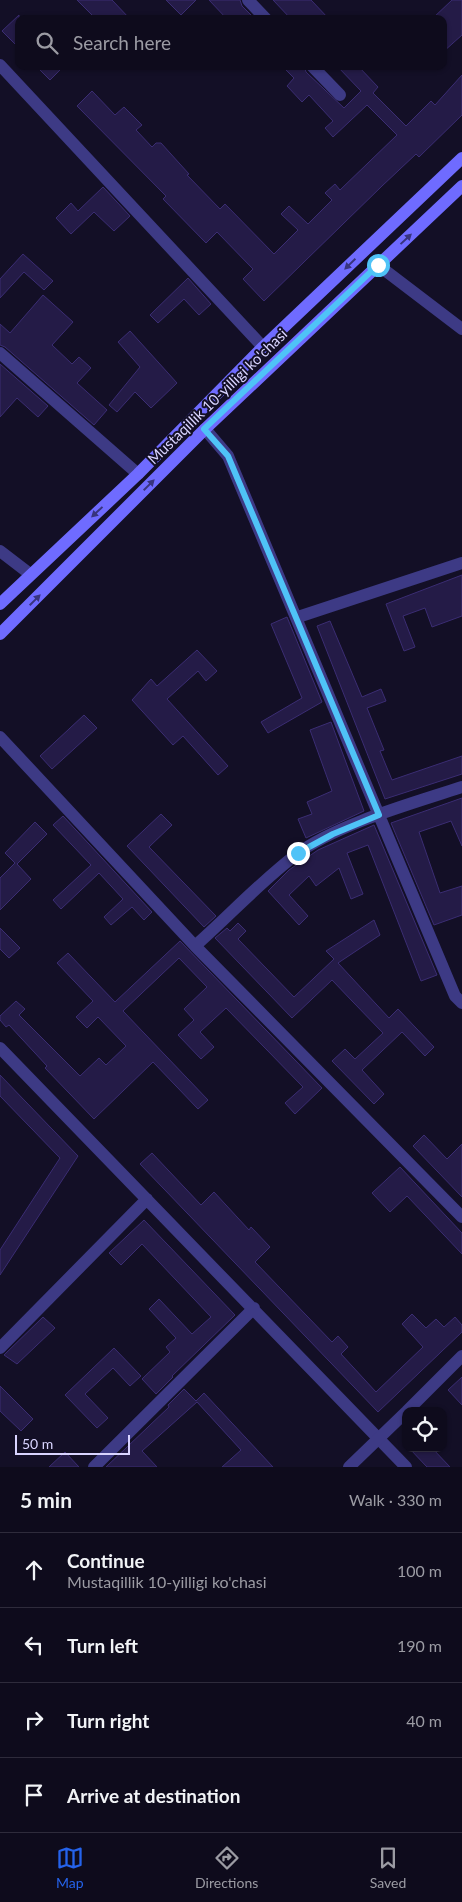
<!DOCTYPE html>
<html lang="en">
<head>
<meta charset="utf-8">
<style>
	body { margin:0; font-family:Lato,sans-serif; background:#1c1929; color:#f1f3f6 }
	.controls { position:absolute; right:15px; bottom:15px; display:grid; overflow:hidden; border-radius:10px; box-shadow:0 1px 4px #0004 }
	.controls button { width:45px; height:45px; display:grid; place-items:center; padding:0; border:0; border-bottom:1px solid #2e2b3b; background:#0e0b1c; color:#f1f3f6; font:25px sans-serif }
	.scale { position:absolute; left:15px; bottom:12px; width:115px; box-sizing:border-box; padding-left:5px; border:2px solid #d9d4ff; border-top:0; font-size:14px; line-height:18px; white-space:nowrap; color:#d9d4ff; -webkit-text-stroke:4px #130f26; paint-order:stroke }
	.stop { position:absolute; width:15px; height:15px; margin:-11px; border:4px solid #4fc3f7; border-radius:50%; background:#fff }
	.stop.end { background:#4fc3f7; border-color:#fff; box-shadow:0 1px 5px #0008 }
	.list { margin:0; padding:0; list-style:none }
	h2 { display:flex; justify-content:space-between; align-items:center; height:65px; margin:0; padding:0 20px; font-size:21px }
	h2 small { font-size:16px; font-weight:400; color:#9b9ba3 }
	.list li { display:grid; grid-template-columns:32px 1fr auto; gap:15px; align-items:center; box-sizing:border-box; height:75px; padding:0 20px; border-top:1px solid #2e2b3b }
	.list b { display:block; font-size:19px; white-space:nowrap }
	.list p { margin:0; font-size:16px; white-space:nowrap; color:#9b9ba3 }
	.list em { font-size:16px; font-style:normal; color:#9b9ba3 }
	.icon { flex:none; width:28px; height:28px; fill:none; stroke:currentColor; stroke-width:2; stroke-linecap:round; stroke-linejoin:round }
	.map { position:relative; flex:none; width:462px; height:1467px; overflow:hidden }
	.search { position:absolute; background:#0e0b1c; box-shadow:0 1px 4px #0004; left:15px; right:15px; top:15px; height:55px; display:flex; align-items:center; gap:12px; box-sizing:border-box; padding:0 18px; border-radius:10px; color:#9b9ba3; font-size:19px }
	.sheet { height:365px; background:#0e0b1c }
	nav { display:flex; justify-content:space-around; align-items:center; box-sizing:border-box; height:70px; border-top:1px solid #2e2b3b; background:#0e0b1c; font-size:14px; color:#9b9ba3 }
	nav a { display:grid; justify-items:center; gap:2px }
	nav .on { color:#2563eb }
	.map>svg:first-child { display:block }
	.building { fill:#241b47; stroke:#3b2d73 }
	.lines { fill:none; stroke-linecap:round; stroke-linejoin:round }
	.minor { stroke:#3d3a85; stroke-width:12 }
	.tertiary { stroke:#3d3a85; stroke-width:12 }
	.secondary { stroke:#6f6bff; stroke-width:12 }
	.oneway { fill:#38347d }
	.route { stroke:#4fc3f7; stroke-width:6 }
	.labels { text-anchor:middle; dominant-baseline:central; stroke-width:4; stroke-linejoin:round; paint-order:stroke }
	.street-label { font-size:15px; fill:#d9d4ff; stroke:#130f26 }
</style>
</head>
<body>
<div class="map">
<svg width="462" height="1467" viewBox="0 0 462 1467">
	<rect width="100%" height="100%" fill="#130f26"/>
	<path class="building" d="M 77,0 L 112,0 L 130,19 L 96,19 Z
		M 166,0 L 196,0 L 181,15 Z
		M 209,0 L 240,0 L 242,6 L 255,19 L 227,19 Z
		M 273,0 L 311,0 L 329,19 L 291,19 Z
		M 452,0 L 462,0 L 462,35 L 443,52 L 443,19 L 432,19 Z
		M 19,15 L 19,48 L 2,31 Z
		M 36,66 L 64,66 L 50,80 Z
		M 282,66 L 304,66 L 306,72 L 344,108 L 361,91 L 337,66 L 358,66 L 378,87 L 373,93 L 406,126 L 431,101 L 435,105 L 462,75 L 462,115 L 419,157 L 416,154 L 382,186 L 264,301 L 243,279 L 253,269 L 217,232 L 206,243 L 163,199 L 166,196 L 77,106 L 92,91 L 115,115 L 124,107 L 142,125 L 136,130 L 152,147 L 156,143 L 161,143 L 189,174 L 187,175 L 220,209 L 225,204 L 274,254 L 298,230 L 281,214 L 289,206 L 308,224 L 332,200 L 325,193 L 335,184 L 340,190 L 397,135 L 367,105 L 333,137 L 325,128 L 333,121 L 309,95 L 302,102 L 287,86 L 294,78 Z
		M 103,187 L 130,216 L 114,231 L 94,212 L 71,234 L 56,218 L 71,203 L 78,211 Z
		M 23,254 L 53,281 L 44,290 L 24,272 L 0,298 L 0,279 Z
		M 188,278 L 211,304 L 199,315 L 184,299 L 158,323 L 150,315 Z
		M 43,295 L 73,322 L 52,345 L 72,364 L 79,357 L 91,368 L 77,383 L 107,410 L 94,425 L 5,347 L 0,345 L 0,324 L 10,333 Z
		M 130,331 L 177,383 L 151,408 L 135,392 L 117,412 L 109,405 L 140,367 L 118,342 Z
		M 0,364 L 48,406 L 38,417 L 17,398 L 0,417 Z
		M 462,575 L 462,616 L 432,627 L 425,608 L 403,616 L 415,647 L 404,651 L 386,604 Z
		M 287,617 L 322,702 L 268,733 L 261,722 L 302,698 L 271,624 Z
		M 330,621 L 362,697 L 381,689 L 386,701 L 367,708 L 384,750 L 380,751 L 392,780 L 462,756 L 462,774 L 385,799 L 317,626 Z
		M 197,650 L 217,671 L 206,681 L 198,671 L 167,699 L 228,766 L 218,775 L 183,736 L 173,745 L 132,700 L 151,679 L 157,686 Z
		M 84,715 L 97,728 L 52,769 L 40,756 Z
		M 331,722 L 364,811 L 306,838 L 298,819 L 312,814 L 307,802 L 332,791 L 310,730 Z
		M 462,798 L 462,846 L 451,821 L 419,832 L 440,893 L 462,886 L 462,915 L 434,925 L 391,823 Z
		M 161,814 L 172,825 L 149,847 L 216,916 L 204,927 L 127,846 Z
		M 63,816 L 152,912 L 144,920 L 132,907 L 111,925 L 104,917 L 123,899 L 99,873 L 61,909 L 53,900 L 91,865 L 53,825 Z
		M 35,822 L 47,834 L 17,864 L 31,879 L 0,910 L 0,878 L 15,863 L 5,853 Z
		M 374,825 L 437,975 L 421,981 L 368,845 L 347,853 L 363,894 L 351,899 L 339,868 L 316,886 L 309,876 L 289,895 L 308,916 L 299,925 L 268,891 L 289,870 L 318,850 Z
		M 374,920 L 380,935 L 338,963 L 389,1018 L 398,1009 L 434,1047 L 425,1056 L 402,1032 L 362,1070 L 384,1094 L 374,1104 L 332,1061 L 345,1049 L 355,1059 L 383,1033 L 353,1002 L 332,980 L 292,1018 L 215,938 L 227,928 L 230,931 L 238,923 L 246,931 L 238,939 L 294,997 L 334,959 L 326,951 Z
		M 0,928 L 20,948 L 9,958 L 0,949 Z
		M 180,941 L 322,1088 L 295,1114 L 285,1103 L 303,1087 L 226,1008 L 200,1032 L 214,1047 L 201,1059 L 178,1035 L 194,1020 L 184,1009 L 207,987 L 179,958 L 123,1011 L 208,1100 L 198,1109 L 153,1062 L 94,1119 L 45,1068 L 47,1066 L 9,1025 L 6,1027 L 0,1020 L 0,1016 L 16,1001 L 25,1009 L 19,1015 L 80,1076 L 99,1058 L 106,1065 L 126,1046 L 98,1017 L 87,1028 L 76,1017 L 93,1001 L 57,963 L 68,953 L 115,1002 Z
		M 0,1075 L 78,1156 L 0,1275 L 0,1250 L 60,1158 L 0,1096 Z
		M 424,1135 L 447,1159 L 462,1144 L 462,1197 L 413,1146 Z
		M 152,1153 L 201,1205 L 214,1192 L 249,1230 L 251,1227 L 270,1247 L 255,1262 L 332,1342 L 338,1336 L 348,1347 L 341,1354 L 376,1392 L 423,1347 L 402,1324 L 412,1314 L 426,1328 L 436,1319 L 444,1327 L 455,1317 L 462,1325 L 462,1332 L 378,1412 L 140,1164 Z
		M 400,1167 L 462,1233 L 462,1254 L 407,1196 L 390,1212 L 372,1193 Z
		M 144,1220 L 235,1315 L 172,1376 L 173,1377 L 156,1394 L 142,1379 L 170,1352 L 166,1347 L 176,1338 L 149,1309 L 159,1299 L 192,1334 L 211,1317 L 142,1244 L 121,1265 L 109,1253 Z
		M 43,1317 L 55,1328 L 17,1364 L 4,1355 Z
		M 114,1348 L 141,1376 L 130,1386 L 113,1368 L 85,1394 L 108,1418 L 97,1428 L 65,1395 Z
		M 462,1377 L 462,1405 L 448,1390 Z
		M 0,1386 L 33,1419 L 21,1431 L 0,1411 Z
		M 184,1389 L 196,1401 L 204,1393 L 273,1467 L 222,1467 L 241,1450 L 197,1402 L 142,1451 L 157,1467 L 106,1467 L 169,1407 L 168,1405 Z
		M 409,1448 L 432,1448 L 450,1467 L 427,1467 Z
		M 65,1452 L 79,1467 L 49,1467 Z"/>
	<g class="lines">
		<path class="minor" d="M 248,0 L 266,19
			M 0,65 L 263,347
			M 312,66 L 340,95
			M 378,265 L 462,329
			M 0,353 L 138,474
			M 205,429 L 228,456 L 455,996 L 462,1003
			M 0,551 L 30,574
			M 298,617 L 462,563
			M 0,737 L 195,946 L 462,1217
			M 195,946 C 229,916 261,881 297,854 C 337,824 414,803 462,787
			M 0,1048 L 406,1467
			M 0,1348 L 147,1199
			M 94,1467 L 254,1308"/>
		<path class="tertiary" d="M 407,1411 L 462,1356
			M 349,1467 L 406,1412"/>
		<path class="secondary" d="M 0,604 L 138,474 L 263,347 L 462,158
			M 0,634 L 205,429 L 462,186"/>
	</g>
	<defs><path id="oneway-solid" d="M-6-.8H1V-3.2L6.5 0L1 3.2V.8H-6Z" transform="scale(1.25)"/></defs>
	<g class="oneway">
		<use href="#oneway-solid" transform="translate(406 239) rotate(-43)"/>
		<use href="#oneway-solid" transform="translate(350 264) rotate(136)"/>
		<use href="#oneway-solid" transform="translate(149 485) rotate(-45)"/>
		<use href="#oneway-solid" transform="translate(97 512) rotate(137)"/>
		<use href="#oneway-solid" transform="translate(35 600) rotate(-45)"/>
	</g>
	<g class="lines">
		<path class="route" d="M 298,853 L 333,834 L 379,815 L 228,456 L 204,429 L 378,265"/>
	</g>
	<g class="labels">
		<g class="street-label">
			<text transform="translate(217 396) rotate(-44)">Mustaqillik 10-yilligi ko'chasi</text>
		</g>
	</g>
</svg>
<div class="controls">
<button><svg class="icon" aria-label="locate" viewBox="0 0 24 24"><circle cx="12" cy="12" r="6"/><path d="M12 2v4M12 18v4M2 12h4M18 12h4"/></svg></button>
</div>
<div class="scale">50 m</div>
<div class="stop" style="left:378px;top:265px"></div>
<div class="stop end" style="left:298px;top:853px"></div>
<div class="search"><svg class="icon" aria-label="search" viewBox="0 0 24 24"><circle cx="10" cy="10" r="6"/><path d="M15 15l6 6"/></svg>Search here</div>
</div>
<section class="sheet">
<h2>5 min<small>Walk · 330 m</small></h2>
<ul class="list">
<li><svg class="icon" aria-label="ahead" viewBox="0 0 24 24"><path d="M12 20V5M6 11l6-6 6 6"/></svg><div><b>Continue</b><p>Mustaqillik 10-yilligi ko'chasi</p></div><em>100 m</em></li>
<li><svg class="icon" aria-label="left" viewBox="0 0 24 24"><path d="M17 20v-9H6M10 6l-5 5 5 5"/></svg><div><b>Turn left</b></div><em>190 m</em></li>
<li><svg class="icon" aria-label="right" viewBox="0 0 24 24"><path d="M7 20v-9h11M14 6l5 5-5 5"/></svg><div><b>Turn right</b></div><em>40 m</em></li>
<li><svg class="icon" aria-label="arrive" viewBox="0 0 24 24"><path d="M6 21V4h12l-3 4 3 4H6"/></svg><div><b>Arrive at destination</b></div></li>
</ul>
</section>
<nav>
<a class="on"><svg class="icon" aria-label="map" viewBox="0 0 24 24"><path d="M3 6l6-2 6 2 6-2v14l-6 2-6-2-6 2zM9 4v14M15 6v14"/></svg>Map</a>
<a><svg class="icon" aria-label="directions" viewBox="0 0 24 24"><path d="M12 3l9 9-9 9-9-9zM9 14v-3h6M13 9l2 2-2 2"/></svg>Directions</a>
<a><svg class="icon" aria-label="saved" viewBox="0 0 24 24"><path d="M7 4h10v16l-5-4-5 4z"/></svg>Saved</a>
</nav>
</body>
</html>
